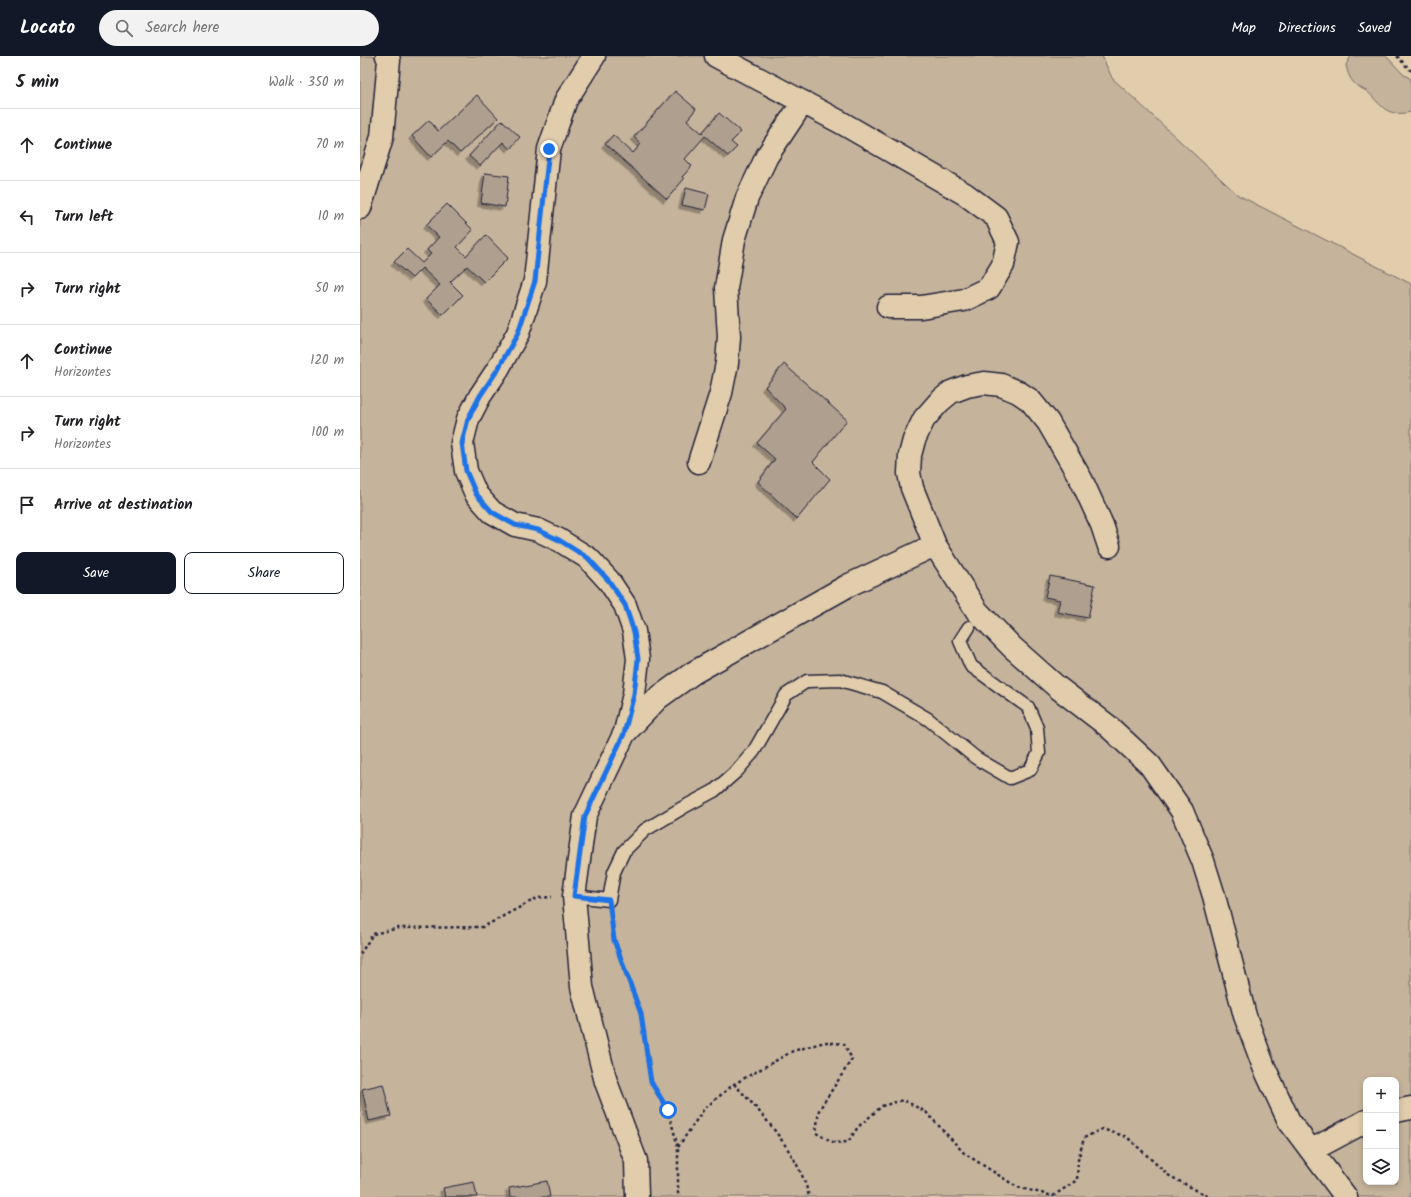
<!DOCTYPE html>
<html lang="en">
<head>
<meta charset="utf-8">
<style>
	body { margin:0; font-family:Kalam,sans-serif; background:#f2f2f2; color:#202124 }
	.controls { position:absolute; right:12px; bottom:12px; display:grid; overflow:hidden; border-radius:8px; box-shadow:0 2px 6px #0003 }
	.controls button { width:36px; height:36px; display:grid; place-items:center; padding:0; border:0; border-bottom:1px solid #e0e0e0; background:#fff; color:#202124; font:20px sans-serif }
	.stop { position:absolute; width:12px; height:12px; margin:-9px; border:3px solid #1a73e8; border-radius:50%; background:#fff }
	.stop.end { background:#1a73e8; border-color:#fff; box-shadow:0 1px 4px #0008 }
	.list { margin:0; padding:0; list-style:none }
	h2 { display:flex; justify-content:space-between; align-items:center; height:52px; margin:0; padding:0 16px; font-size:17px }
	h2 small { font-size:13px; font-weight:400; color:#757577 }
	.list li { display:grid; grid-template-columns:26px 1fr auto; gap:12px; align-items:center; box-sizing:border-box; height:72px; padding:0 16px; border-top:1px solid #e0e0e0 }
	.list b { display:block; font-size:15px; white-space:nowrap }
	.list p { margin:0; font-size:13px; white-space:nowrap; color:#757577 }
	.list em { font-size:13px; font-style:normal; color:#757577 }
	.actions { display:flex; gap:8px; padding:12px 16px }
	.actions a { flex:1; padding:9px 0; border:1px solid #111827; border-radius:8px; text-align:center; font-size:14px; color:#111827 }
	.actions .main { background:#111827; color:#fff }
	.icon { flex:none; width:22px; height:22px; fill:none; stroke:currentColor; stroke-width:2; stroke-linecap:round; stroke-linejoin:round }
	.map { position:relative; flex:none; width:1051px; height:1141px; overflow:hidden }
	header { display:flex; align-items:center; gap:24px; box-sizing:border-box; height:56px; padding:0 20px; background:#111827; color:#fff }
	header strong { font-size:19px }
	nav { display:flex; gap:22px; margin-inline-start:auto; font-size:14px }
	.search { width:280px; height:36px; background:#f2f2f2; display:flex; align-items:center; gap:10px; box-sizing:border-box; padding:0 14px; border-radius:22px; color:#757577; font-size:15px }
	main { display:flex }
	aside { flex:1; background:#fff }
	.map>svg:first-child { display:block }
	.green { fill:#c5b39b; stroke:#746a6b; fill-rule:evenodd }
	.building { fill:#af9f8e; stroke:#22223b; filter:url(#shadow) }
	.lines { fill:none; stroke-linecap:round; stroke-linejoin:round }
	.service-casing { stroke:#22223b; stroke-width:15 }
	.minor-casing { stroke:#22223b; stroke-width:25 }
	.path { stroke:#22223b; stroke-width:2.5; stroke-dasharray:3 3; stroke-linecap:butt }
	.service { stroke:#e1ccab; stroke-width:12 }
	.minor { stroke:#e1ccab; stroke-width:22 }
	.route { stroke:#1a73e8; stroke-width:5 }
</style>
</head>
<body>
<header>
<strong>Locato</strong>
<div class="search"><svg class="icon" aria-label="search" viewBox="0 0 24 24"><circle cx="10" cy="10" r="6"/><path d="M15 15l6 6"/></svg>Search here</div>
<nav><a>Map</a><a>Directions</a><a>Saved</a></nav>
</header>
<main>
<aside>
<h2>5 min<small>Walk · 350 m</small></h2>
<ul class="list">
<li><svg class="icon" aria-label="ahead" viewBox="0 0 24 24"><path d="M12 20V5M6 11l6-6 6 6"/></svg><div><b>Continue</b></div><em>70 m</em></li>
<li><svg class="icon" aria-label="left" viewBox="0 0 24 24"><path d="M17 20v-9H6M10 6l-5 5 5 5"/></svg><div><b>Turn left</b></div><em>10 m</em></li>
<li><svg class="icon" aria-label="right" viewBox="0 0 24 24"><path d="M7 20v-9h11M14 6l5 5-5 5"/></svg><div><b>Turn right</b></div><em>50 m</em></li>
<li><svg class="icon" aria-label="ahead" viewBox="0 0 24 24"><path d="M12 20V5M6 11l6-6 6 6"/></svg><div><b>Continue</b><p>Horizontes</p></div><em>120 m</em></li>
<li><svg class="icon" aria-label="right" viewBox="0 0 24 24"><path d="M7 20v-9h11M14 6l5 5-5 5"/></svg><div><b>Turn right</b><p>Horizontes</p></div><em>100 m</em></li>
<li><svg class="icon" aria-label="arrive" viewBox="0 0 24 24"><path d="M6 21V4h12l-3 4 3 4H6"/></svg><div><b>Arrive at destination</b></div></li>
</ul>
<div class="actions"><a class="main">Save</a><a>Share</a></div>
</aside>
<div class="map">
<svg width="1051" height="1141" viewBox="0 0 1051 1141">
	<defs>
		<filter id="shadow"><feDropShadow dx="-3.5" dy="3.5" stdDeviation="0" flood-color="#0004"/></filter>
	</defs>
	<rect width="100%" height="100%" fill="#e1ccab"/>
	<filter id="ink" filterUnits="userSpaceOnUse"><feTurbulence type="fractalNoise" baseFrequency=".025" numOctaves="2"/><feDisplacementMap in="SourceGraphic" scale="8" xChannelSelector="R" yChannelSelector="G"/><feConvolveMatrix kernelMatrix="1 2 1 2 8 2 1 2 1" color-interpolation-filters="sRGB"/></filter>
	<g filter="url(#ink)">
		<path class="green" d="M 0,0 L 742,0 L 752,22 L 878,139 L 1051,228 L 1051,1141 L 0,1141 ZM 1006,1024 L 1036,1024 L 1036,1126 L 1006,1126 Z
			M 991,0 L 1026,0 L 1043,18 L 1051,23 L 1051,56 C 1028,61 1023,52 1009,37 C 1006,34 1001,33 998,30 C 990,25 988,18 986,9 Z"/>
		<path class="building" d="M 315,35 L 336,53 L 327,64 L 342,77 L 359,57 L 381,76 L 371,86 L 377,91 L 368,100 L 345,80 L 325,103 L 332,110 L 322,121 L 324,123 L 307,143 L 245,88 L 253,79 L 273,97 L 281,88 L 274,81 Z
			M 117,39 L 138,62 L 100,97 L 88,85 L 71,101 L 52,80 L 69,64 L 78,75 Z
			M 142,64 L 160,81 L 150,93 L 143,86 L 120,110 L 109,100 Z
			M 125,117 L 149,120 L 145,151 L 121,147 Z
			M 326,132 L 349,138 L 345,154 L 322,149 Z
			M 87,148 L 113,174 L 97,191 L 106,200 L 126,179 L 148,202 L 124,226 L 107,210 L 90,226 L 103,239 L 83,259 L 66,243 L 80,229 L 62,212 L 52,222 L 34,206 L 47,193 L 62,207 L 71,198 L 67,194 L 79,181 L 66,169 Z
			M 424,308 L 487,364 L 453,406 L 470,423 L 437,463 L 398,426 L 415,403 L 397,387 L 426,353 L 405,331 Z
			M 690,520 L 735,529 L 728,562 L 697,556 L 700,544 L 685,541 Z
			M 23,1028 L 31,1060 L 9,1065 L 2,1033 Z
			M 187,1125 L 190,1141 L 150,1141 L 149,1132 Z
			M 114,1126 L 117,1141 L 85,1141 L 83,1132 Z"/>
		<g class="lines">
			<defs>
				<path id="service" d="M 214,840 L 249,844 L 254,816 L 264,795 L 285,774 L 324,751 L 354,735 L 377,715 L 394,695 L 426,639 L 447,625 L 480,624 L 522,636 L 568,663 L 616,702 L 650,722 L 670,714 L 679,697 L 677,672 L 668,651 L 611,610 L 600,585 L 609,571"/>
				<path id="minor" d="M 234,0 L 206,44 L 189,93 L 175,225 L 158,277 L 138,313 L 120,340 L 108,363 L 102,387 L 106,415 L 116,438 L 132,456 L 155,469 L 178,474 L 199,484 L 228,502 L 249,525 L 265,549 L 274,575 L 278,603 L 274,638 L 265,676
					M 356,0 L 482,67 L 605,138 L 636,161 L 648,186 L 643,209 L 629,232 L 604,244 L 561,251 L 528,251
					M 0,152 L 22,81 L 29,4 L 27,0
					M 339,406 L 361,337 L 367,307 L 369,281 L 366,232 L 374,184 L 387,142 L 407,100 L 443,46
					M 749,490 L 742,469 L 722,425 L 688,366 L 670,344 L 658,336 L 641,329 L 624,327 L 607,330 L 591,336 L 579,346 L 564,363 L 554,384 L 550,399 L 549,417 L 552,432 L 575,489 L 617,555 L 652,591 L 697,631 L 748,670 L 790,709 L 822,755 L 843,805 L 854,840 L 885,960 L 904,1011 L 929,1065 L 986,1141
					M 1036,1055 L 1051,1052
					M 952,1094 L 1006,1065
					M 277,1141 L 276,1105 L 246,1026 L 222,931 L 214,840 L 225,760 L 264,678 L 298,642 L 333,617 L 489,529 L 575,489"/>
			</defs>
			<use href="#service" class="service-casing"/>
			<use href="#minor" class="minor-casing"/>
			<path class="path" d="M 1037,0 L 1051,15
				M 251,859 L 254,883 L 281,958 L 291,1026 L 308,1054 L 318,1091 L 318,1141
				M 0,898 L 13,878 L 39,872 L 123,871 L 177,842 L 192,841
				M 374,1028 C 402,1057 441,1101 449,1141
				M 318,1091 L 344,1053 L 374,1028 L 433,995 L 465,986 L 484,988 L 492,1003 L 459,1054 L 456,1077 L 475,1087 L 488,1086 L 498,1071 L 522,1050 L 543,1044 L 566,1056 L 604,1097 L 657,1131 L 693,1140 L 717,1124 L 718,1104 L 724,1082 L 742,1073 L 767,1081 L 808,1119 L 849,1141"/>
			<use href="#service" class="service"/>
			<use href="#minor" class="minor"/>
		</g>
	</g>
	<g class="lines" filter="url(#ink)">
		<path class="route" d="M 189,93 L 175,225 L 158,277 L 138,313 L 120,340 L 108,363 L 102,387 L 106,415 L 116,438 L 132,456 L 155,469 L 178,474 L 199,484 L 228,502 L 249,525 L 265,549 L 274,576 L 278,603 L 274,638 L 264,678 L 225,760 L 214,840 L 249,844 L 254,884 L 281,958 L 291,1026 L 308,1054"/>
	</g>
</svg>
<div class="controls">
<button>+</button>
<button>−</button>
<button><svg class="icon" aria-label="layers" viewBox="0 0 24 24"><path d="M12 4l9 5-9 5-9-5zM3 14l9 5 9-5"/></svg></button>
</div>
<div class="stop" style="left:308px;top:1054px"></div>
<div class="stop end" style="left:189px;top:93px"></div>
</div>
</main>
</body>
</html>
